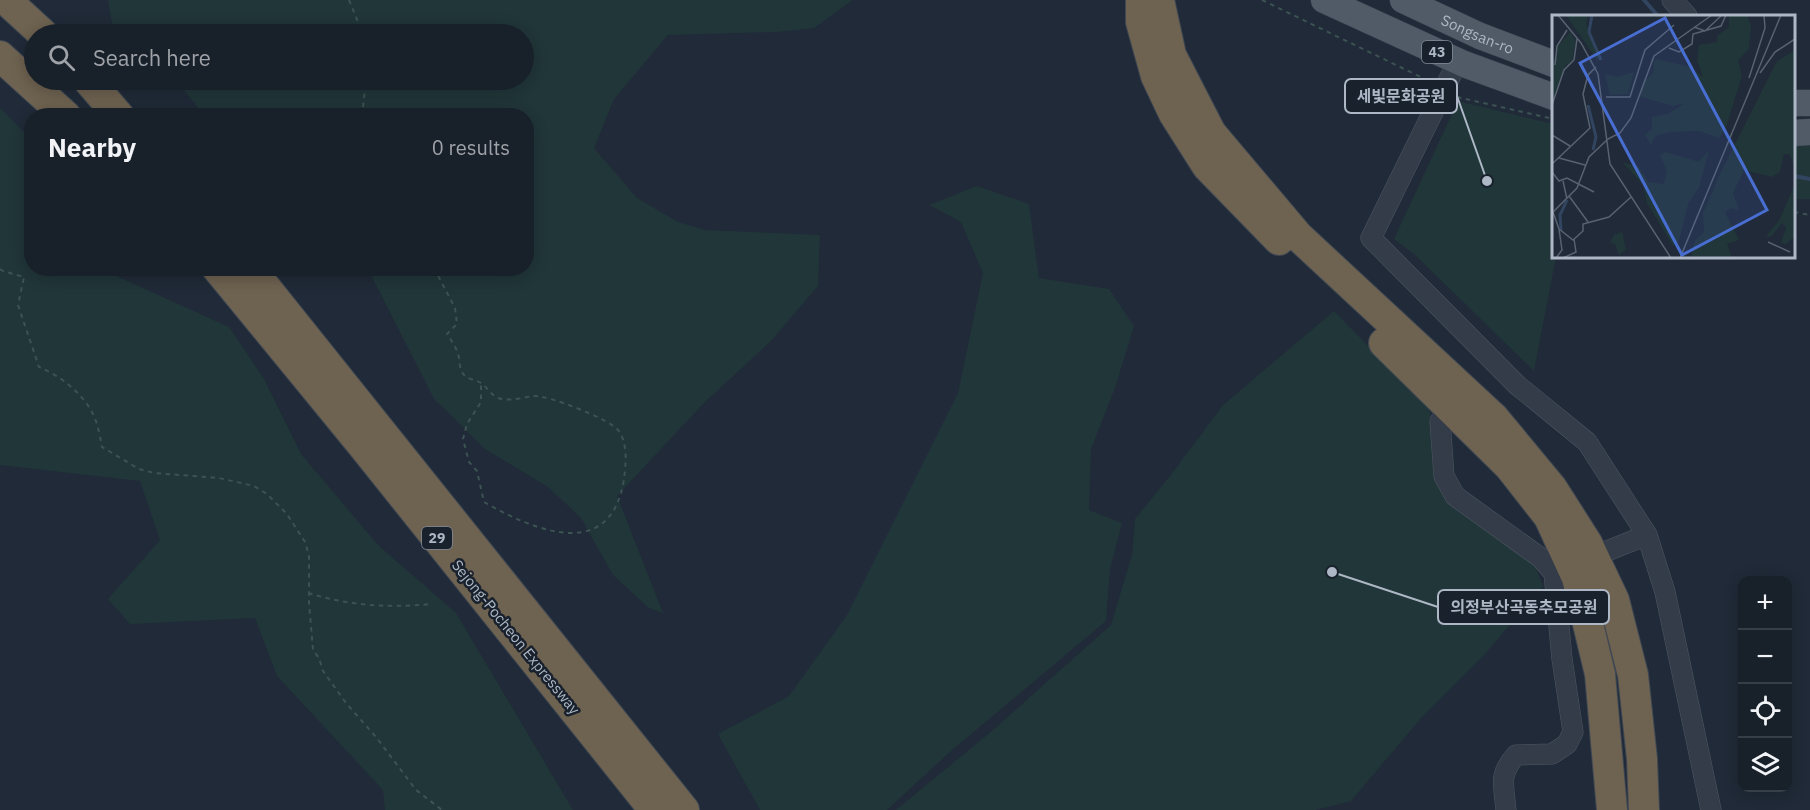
<!DOCTYPE html>
<html lang="en">
<head>
<meta charset="utf-8">
<style>
	body { margin:0; font-family:"IBM Plex Sans","Noto Sans KR",sans-serif; background:#212832; color:#f1f3f6 }
	.controls { position:absolute; right:18px; bottom:18px; display:grid; overflow:hidden; border-radius:12px; box-shadow:0 3px 15px #0003 }
	.controls button { width:54px; height:54px; display:grid; place-items:center; padding:0; border:0; border-bottom:2px solid #363e47; background:#18202a; color:#f1f3f6; font:30px sans-serif }
	.list { margin:0; padding:0; list-style:none }
	h2 { display:flex; justify-content:space-between; align-items:center; height:78px; margin:0; padding:0 24px; font-size:26px }
	h2 small { font-size:20px; font-weight:400; color:#9fa3a8 }
	.icon { flex:none; width:33px; height:33px; fill:none; stroke:currentColor; stroke-width:2; stroke-linecap:round; stroke-linejoin:round }
	.map { position:relative; flex:none; width:1810px; height:810px; overflow:hidden }
	.search { position:absolute; background:#18202a; box-shadow:0 3px 15px #0003; left:24px; top:24px; width:510px; height:66px; display:flex; align-items:center; gap:15px; box-sizing:border-box; padding:0 21px; border-radius:33px; color:#9fa3a8; font-size:22px }
	.panel { position:absolute; background:#18202a; box-shadow:0 3px 15px #0003; left:24px; top:108px; width:510px; height:168px; border-radius:24px }
	.map>svg:first-child { display:block }
	.green { fill:#213639 }
	.lines { fill:none; stroke-linecap:round; stroke-linejoin:round }
	.stream { stroke:#324560; stroke-width:4 }
	.minor-casing { stroke:#4e5763; stroke-width:21 }
	.major-casing { stroke:#3d4552; stroke-width:27 }
	.highway-casing { stroke:#3e4753; stroke-width:32 }
	.path { stroke:#3c5253; stroke-width:2; stroke-dasharray:4.5 4.5; stroke-linecap:butt }
	.minor { stroke:#333c48; stroke-width:20 }
	.major { stroke:#515b68; stroke-width:26 }
	.highway { stroke:#6e6250; stroke-width:30 }
	.labels { text-anchor:middle; dominant-baseline:central; stroke-width:5; stroke-linejoin:round; paint-order:stroke }
	.shield { fill:#19212d; stroke:#818a97; stroke-width:1.5 }
	.shield-label { font-size:14px; font-weight:bold; fill:#adb7c5 }
	.street-label { font-size:15px; fill:#adb7c5; stroke:#19212d }
	.inset-river { fill:none; stroke:#324560; stroke-width:3 }
	.inset-road { fill:none; stroke:#586270; stroke-width:1.5 }
	.view { fill:#486ed2; fill-opacity:0.15; stroke:#486ed2; stroke-width:3 }
	.inset-edge { fill:none; stroke:#adb7c5; stroke-width:3 }
	.leader { fill:none; stroke:#adb7c5; stroke-width:2 }
	.callout-dot { fill:#adb7c5; stroke:#19212d; stroke-width:2 }
	.callout { fill:#19212d; stroke:#adb7c5; stroke-width:2 }
	.callout-label { font-size:16px; text-anchor:middle; font-weight:bold; fill:#adb7c5 }
</style>
</head>
<body>
<div class="map">
<svg width="1810" height="810" viewBox="0 0 1810 810">
	<rect width="100%" height="100%" fill="#202a38"/>
	<path class="green" d="M 108,0 L 853,0 L 814,28 L 776,32 L 668,35 L 614,99 L 594,148 L 637,198 L 678,222 L 705,230 L 820,235 L 818,286 L 772,340 L 704,403 L 617,496 L 663,613 L 649,608 L 613,575 L 581,518 L 548,487 L 485,449 L 434,399 L 368,269 L 526,268 L 526,116 L 204,115 L 176,80 L 524,80 L 524,34 L 114,34 Z
		M 1458,101 L 1553,124 L 1554,256 L 1556,257 L 1534,371 L 1415,255 L 1394,239 Z
		M 0,108 L 31,139 L 32,268 L 101,269 L 229,327 L 264,379 L 301,454 L 378,545 L 456,613 L 573,810 L 385,810 L 383,790 L 277,676 L 255,618 L 130,624 L 108,599 L 160,540 L 140,481 L 0,465 Z
		M 1794,145 L 1810,145 L 1810,199 L 1794,199 Z
		M 977,186 L 1029,204 L 1039,278 L 1109,289 L 1134,326 L 1115,388 L 1091,449 L 1089,510 L 1122,523 L 1110,569 L 1106,621 L 952,750 L 887,810 L 760,810 L 718,734 L 789,696 L 847,615 L 958,393 L 983,273 L 961,222 L 929,205 Z
		M 1334,311 L 1429,408 L 1444,496 L 1507,539 L 1532,559 L 1543,586 L 1485,654 L 1422,717 L 1351,801 L 1315,810 L 896,810 L 993,730 L 1111,625 L 1132,555 L 1135,519 L 1173,472 L 1223,405 Z"/>
	<g class="lines">
		<path class="stream" d="M 1644,0 L 1658,16
			M 1794,176 L 1810,179"/>
		<defs>
			<path id="minor" d="M 1672,0 L 1687,16
				M 1458,61 L 1371,238 L 1517,385 L 1587,442 L 1647,535 L 1665,592 L 1711,810
				M 1440,421 L 1444,476 L 1455,496 L 1541,558 L 1554,573 L 1562,659 L 1573,732 L 1567,744 L 1552,754 L 1516,755 C 1498,775 1504,785 1506,810
				M 1602,553 L 1647,535"/>
			<g id="major">
				<path d="M 1324,0 L 1464,64 L 1554,97"/>
				<path id="s1" d="M 1403,0 L 1480,36 L 1554,64"/>
				<path d="M 1794,103 L 1810,103"/>
				<path d="M 1794,133 L 1810,132"/>
			</g>
			<path id="highway" d="M 6,0 L 43,34
				M 1141,0 L 1141,22 L 1156,76 L 1174,114 L 1207,166 L 1279,240
				M 1159,0 L 1171,55 L 1211,133 L 1298,236 L 1494,418 L 1552,488 L 1587,543 L 1614,600 L 1633,675 L 1642,759 L 1644,810
				M 0,56 L 66,116
				M 88,80 L 119,116
				M 217,268 L 363,446 L 654,810
				M 250,268 L 684,810
				M 1384,343 L 1509,466 L 1549,517 L 1577,578 L 1600,674 L 1612,810"/>
		</defs>
		<use href="#minor" class="minor-casing"/>
		<use href="#major" class="major-casing"/>
		<use href="#highway" class="highway-casing"/>
		<path class="path" d="M 349,0 L 363,34
			M 1262,0 L 1429,81
			M 1457,97 L 1554,119
			M 362,116 L 366,80
			M 1794,212 L 1810,215
			M 434,268 L 455,308 L 457,324 L 447,334 C 451,340 456,347 458,354 C 460,359 459,367 462,372 C 466,380 475,379 481,383 C 487,387 491,395 498,398 C 510,402 523,397 534,396 C 548,395 609,419 618,430 C 628,443 626,463 624,479 C 611,564 533,530 484,502 L 477,471 L 469,462 L 463,439 L 467,424 L 481,402 L 481,383
			M 0,269 L 3,271 L 24,277 L 18,305 L 39,367 C 61,376 82,393 93,414 C 98,424 100,437 102,447 L 139,469 L 154,473 L 219,478 L 254,486 L 267,494 L 287,514 L 305,542 L 309,556 L 309,603 L 313,650 L 319,658 L 323,671 L 346,703 L 376,737 L 416,790 L 442,810
			M 308,593 C 352,606 387,608 432,604"/>
		<use href="#minor" class="minor"/>
		<use href="#major" class="major"/>
		<use href="#highway" class="highway"/>
	</g>
	<g class="labels">
		<g class="shield">
			<rect x="1422" y="41" width="30" height="22" rx="4.5"/>
			<rect x="422" y="527" width="30" height="22" rx="4.5"/>
		</g>
		<g class="shield-label">
			<text x="1437" y="52">43</text>
			<text x="437" y="538">29</text>
		</g>
		<g class="street-label">
			<text stroke="none"><textPath href="#s1" startOffset="82">Songsan-ro</textPath></text>
			<text transform="translate(516 637) rotate(51)">Sejong-Pocheon Expressway</text>
		</g>
	</g>
	<g transform="translate(1552 15)">
		<rect width="243" height="243" fill="#202a38"/>
		<path d="M 14,0 L 36,0 L 34,9 L 50,45 L 45,45 ZM 177,0 L 195,0 L 199,11 L 197,34 L 186,45 L 190,61 L 174,112 L 167,123 L 147,116 L 117,117 L 103,121 L 99,130 L 93,120 L 100,114 L 100,102 L 116,99 L 133,88 L 121,91 L 87,81 L 92,66 L 101,59 L 102,46 L 105,44 L 138,52 L 151,62 L 145,45 L 147,30 L 165,27 L 165,21 L 177,12 ZM 18,17 L 24,26 L 20,46 L 13,51 L 0,88 L 0,43 L 4,43 L 5,32 ZM 243,35 L 243,151 L 237,139 L 232,139 L 228,157 L 220,162 L 192,155 L 181,178 L 187,195 L 178,193 L 173,198 L 187,225 L 175,229 L 180,243 L 139,243 L 143,226 L 152,217 L 151,198 L 169,157 L 225,46 ZM 82,57 L 76,79 L 58,80 L 53,59 L 66,62 ZM 157,135 L 147,172 L 136,189 L 127,226 L 121,231 L 95,188 L 91,170 L 70,147 L 87,152 L 96,167 L 112,169 L 115,156 L 108,140 L 114,137 L 147,147 ZM 243,168 L 243,221 L 234,229 L 229,228 L 234,213 L 230,208 L 219,222 L 214,221 L 228,204 ZM 70,217 L 74,235 L 67,240 L 63,229 L 58,228 L 62,220 Z" fill="#213639"/>
		<path class="inset-river" d="M 40,0 L 37,17 L 49,45M 36,90 L 44,122 L 41,135M 9,215 L 8,200 L 15,185"/>
		<path class="inset-road" d="M 6,0 L 29,28 L 46,59 L 58,149 L 119,243M 142,12 L 153,16 L 170,0M 117,33 L 127,37 L 140,29 L 141,19 L 169,11 L 174,0M 3,50 L 5,31 L 15,15M 208,58 L 223,37 L 243,24M 197,63 L 213,13 L 212,0M 54,82 L 78,82 L 93,35 L 122,10M 0,90 L 12,55 L 22,45 L 25,24M 0,120 L 18,131M 56,124 L 68,118 L 79,103 L 102,41 L 160,0M 7,143 L 33,150M 0,149 L 38,113 L 31,79 L 36,60 L 44,52M 0,157 L 7,166 L 15,163 L 42,177M 11,166 L 15,184M 17,181 L 36,207M 1,197 L 7,214M 0,198 L 25,173 L 37,142 L 56,124M 216,227 L 238,237M 4,243 L 10,235 L 7,214 L 21,225 L 31,216 L 31,209 L 57,202 L 79,182M 11,243 L 24,237 L 22,224M 128,243 L 229,0"/>
		<path class="view" d="M 113,3 L 215,195 L 130,240 L 28,48 Z"/>
		<rect width="243" height="243" class="inset-edge"/>
	</g>
	<path class="leader" d="M1487 181L1457 96M1332 572L1438 607"/>
	<g class="callout-dot">
		<circle cx="1487" cy="181" r="6"/>
		<circle cx="1332" cy="572" r="6"/>
	</g>
	<g class="callout">
		<rect x="1345" y="79" width="112" height="34" rx="6"/>
		<rect x="1438" y="590" width="171" height="34" rx="6"/>
	</g>
	<g class="callout-label">
		<text x="1401" y="102">세빛문화공원</text>
		<text x="1524" y="613">의정부산곡동추모공원</text>
	</g>
</svg>
<div class="controls">
<button>+</button>
<button>−</button>
<button><svg class="icon" aria-label="locate" viewBox="0 0 24 24"><circle cx="12" cy="12" r="6"/><path d="M12 2v4M12 18v4M2 12h4M18 12h4"/></svg></button>
<button><svg class="icon" aria-label="layers" viewBox="0 0 24 24"><path d="M12 4l9 5-9 5-9-5zM3 14l9 5 9-5"/></svg></button>
</div>
<div class="search"><svg class="icon" aria-label="search" viewBox="0 0 24 24"><circle cx="10" cy="10" r="6"/><path d="M15 15l6 6"/></svg>Search here</div>
<section class="panel">
<h2>Nearby<small>0 results</small></h2>
<ul class="list">
</ul>
</section>
</div>
</body>
</html>
